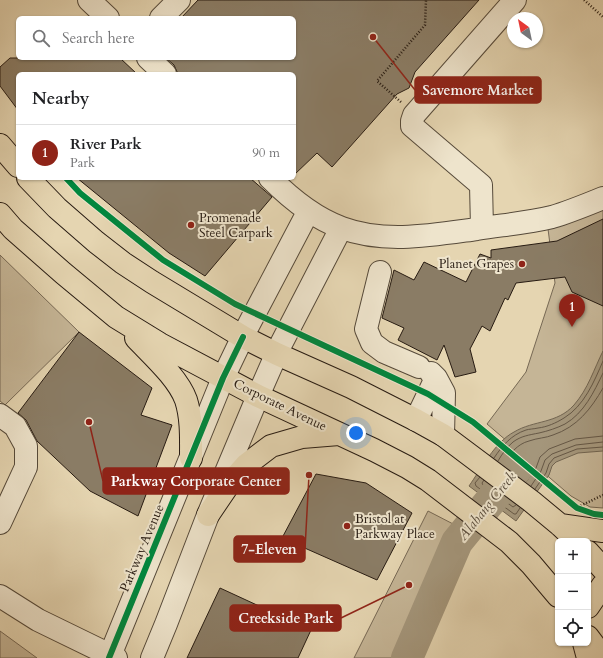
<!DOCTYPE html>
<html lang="en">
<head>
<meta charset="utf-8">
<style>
	body { margin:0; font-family:Cardo,serif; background:#f2f2f2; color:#202124 }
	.controls { position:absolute; right:12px; bottom:12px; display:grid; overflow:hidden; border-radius:6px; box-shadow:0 1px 3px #0004 }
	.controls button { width:36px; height:36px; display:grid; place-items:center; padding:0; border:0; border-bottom:1px solid #e0e0e0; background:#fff; color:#202124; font:20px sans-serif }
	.compass { position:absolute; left:507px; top:12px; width:36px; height:36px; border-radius:50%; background:#fff; box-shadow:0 1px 3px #0004; rotate:327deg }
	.you { position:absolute; left:356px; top:433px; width:14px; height:14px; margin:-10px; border:3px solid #fff; border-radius:50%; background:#1a73e8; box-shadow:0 0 0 6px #1a73e833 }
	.badge { display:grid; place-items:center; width:26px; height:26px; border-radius:50%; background:#8f2418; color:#fff; font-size:13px; font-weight:700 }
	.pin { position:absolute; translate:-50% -33px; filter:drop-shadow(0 1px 2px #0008) }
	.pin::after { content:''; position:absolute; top:21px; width:14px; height:12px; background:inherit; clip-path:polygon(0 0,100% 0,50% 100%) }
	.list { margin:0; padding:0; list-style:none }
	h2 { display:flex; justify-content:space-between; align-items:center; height:52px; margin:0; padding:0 16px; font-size:17px }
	h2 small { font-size:13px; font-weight:400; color:#757577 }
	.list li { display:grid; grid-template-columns:26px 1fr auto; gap:12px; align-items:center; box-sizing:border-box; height:56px; padding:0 16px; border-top:1px solid #e0e0e0 }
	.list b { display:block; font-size:15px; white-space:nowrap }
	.list p { margin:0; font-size:13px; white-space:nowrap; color:#757577 }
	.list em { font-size:13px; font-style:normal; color:#757577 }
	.icon { flex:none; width:22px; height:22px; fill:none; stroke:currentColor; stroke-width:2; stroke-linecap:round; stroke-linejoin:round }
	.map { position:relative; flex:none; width:603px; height:658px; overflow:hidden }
	.search { position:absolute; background:#fff; box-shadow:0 1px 3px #0004; left:16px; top:16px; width:280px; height:44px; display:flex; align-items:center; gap:10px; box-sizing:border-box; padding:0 14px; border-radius:6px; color:#757577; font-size:15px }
	.panel { position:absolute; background:#fff; box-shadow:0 1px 3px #0004; left:16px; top:72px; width:280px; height:108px; border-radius:6px }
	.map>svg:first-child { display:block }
	.green { fill:#c5b596; stroke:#766854 }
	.water { fill:#a4967b; stroke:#726551 }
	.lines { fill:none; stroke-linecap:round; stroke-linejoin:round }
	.shore { stroke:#665846; stroke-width:1 }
	.river { stroke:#a4967b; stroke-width:32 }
	.building { fill:#8a7c65; stroke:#271b12 }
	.minor-casing { stroke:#564a3a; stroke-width:24 }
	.major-casing { stroke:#271b12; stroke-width:24 }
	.highway-casing { stroke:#271b12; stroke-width:24 }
	.path { stroke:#271b12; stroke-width:2.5; stroke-dasharray:1 2; stroke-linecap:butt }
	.minor { stroke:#eee4cc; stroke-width:22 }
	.major { stroke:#e5d5b1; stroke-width:22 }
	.highway { stroke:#e5d5b1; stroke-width:22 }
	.cycleway-casing { stroke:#eee4cc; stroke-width:8 }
	.cycleway { stroke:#00873e; stroke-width:6 }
	.poi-dot { fill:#8f2418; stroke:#eee4cc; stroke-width:1.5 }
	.labels { text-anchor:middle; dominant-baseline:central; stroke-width:4; stroke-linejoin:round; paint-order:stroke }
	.poi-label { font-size:13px; fill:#271b12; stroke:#eee4cc; text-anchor:start }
	.street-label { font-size:13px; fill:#271b12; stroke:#eee4cc }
	.water-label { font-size:14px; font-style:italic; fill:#594c3c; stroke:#eee4cc }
	.leader { fill:none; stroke:#8f2418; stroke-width:1.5 }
	.callout-dot { fill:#8f2418; stroke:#eee4cc; stroke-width:1.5 }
	.callout { fill:#8f2418; stroke:#8f2418; stroke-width:1.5 }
	.callout-label { font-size:14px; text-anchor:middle; font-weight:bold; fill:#fff }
</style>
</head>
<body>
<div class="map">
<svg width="603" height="658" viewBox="0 0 603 658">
	<rect width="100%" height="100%" fill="#e5d5b1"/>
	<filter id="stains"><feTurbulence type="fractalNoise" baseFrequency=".005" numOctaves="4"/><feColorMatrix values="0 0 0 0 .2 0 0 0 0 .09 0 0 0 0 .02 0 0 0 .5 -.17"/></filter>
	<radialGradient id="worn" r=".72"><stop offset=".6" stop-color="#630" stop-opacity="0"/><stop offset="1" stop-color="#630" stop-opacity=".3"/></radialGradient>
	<path class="green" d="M 603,207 L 603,508 L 590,507 L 571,496 L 487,424 L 526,372 L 555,283 L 548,229 Z
		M 0,255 L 79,332 L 5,405 L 0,401 Z
		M 428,511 L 457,526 L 438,560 L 396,658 L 354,658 Z
		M 0,631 L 37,658 L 0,658 Z"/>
	<path class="water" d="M 603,351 L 603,451 L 578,453 L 556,462 L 552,466 L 549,475 L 516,521 L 469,486 C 481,469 495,442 514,432 C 534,420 557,424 574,405 C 588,389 594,369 603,351 Z"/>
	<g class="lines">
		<path class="shore" d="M 494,458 C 502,446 511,435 526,430 C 529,429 534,429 538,428 C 547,427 556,423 564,418 C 584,406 594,382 603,361
			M 498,461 C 502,454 507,447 513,442 C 521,436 529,435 539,433 C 548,431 557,428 565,424 C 584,413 594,392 603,373
			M 502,465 C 510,454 517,444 529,441 C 537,438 546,438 553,435 C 577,427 591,409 603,388
			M 480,477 L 475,483 L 476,486 L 514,514 L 516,514 L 520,508
			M 484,480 L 482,483 L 483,485 L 513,507 L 516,505
			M 526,482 L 536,468 L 540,457 L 549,449 L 575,439 L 603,436
			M 531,486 L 541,471 L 545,460 L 552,454 L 576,445 L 603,442
			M 535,489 L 546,473 L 549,464 L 554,458 L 577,449 L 603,447"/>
		<path class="river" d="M 407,658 L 457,542 L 518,467"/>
	</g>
	<path class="building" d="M 198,0 L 479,0 L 415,72 L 409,88 L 397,94 L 332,167 L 317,153 L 294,175 L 294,74 L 178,74 L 174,65 L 166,58 L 294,58 L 294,18 L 181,18 Z
		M 10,58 L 120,58 L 137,74 L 18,74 L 18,110 L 0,86 L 0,67 Z
		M 77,178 L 250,178 L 272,197 L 205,276 L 169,253 Z
		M 603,219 L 603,306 L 572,292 L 565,277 L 516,283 L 508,300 L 505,298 L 490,331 L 482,326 L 470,349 L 476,372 L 455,377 L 444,345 L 437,360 L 398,340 L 404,328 L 382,318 L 394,270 L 414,280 L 424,262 L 466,282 L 480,254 L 491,258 L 491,250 L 557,241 Z
		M 79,332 L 152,388 L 141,415 L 172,425 L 138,516 L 90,491 L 37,441 L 26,420 L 18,413 Z
		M 316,474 L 366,483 L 412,513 L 377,580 L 282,538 Z
		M 220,588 L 311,630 L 298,658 L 187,658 Z"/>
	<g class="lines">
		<defs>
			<path id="minor" d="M 89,0 L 108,18
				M 161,18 L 179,0
				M 148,58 L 165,74
				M 270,178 C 291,199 314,218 342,228 C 385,244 433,235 477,229 C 502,225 527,223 552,217 C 569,212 586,205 603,198
				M 482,228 L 481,185 L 412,126 L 412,121 L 414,115 L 515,0
				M 380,272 L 366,329 L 372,343 L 384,352 L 419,367
				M 436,378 L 444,393 L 443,435
				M 0,415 L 15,426 L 26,446 L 26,467 L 0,523
				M 416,420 L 436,378 L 431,373
				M 0,596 L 38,620 L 116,658
				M 109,658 L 223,378 L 247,328 L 308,212
				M 152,658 L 166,624 L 208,515 L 258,396 L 280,346 L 341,228"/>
			<path id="major" d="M 0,145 L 18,166
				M 28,178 L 57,208 L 96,242 L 123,263 L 152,282 L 243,337 L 277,354 L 351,387 L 416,420 L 443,435 L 531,501 L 560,525 L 577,541
				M 0,214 L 13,229 L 63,273 L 116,317 L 160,344 L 258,396 L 374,450 L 407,467 L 428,480 L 509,542 L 531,564 L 558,596
				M 136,338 C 152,355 178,378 186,400 C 192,419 191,439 191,458
				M 208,515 L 229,484 L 246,465 L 271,446 L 302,437 L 339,434
				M 560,525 L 603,531
				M 588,552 L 603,569
				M 588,607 L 603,585
				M 588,637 L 603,657"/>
			<path id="highway" d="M 584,643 L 588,658"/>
		</defs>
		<use href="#minor" class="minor-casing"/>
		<use href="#major" class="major-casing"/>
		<use href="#highway" class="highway-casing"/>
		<path class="path" d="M 584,0 L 603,17
			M 401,102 L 377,81 L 425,25 L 426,0
			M 578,507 L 603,495"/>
		<use href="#minor" class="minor"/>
		<use href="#major" class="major"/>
		<use href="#highway" class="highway"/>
		<defs>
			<path id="cycleway" d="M 66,178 L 80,193 L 163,260 L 235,304 L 428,394 L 473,422 L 577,508 L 594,514 L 603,515
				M 109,658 L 223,378 L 243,337"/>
		</defs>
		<use href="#cycleway" class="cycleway-casing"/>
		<use href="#cycleway" class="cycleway"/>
	</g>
	<g class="poi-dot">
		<circle cx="191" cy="225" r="4"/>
		<circle cx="522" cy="264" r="4"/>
		<circle cx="347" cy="526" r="4"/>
	</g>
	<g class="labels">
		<g class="poi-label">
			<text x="199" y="218">Promenade<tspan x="199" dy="15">Steel Carpark</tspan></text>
			<text x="514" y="264" text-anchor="end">Planet Grapes</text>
			<text x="355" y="519">Bristol at<tspan x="355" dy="15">Parkway Place</tspan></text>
		</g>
		<g class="street-label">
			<text transform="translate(280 405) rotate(26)">Corporate Avenue</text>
			<text transform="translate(142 548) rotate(-67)">Parkway Avenue</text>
		</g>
		<g class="water-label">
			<text transform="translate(487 506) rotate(-51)">Alabang Creek</text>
		</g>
	</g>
	<path class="leader" d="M373 37L415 90M89 422L103 481M309 475L305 549M409 585L341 618"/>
	<g class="callout-dot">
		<circle cx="373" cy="37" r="4"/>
		<circle cx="89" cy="422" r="4"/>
		<circle cx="309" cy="475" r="4"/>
		<circle cx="409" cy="585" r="4"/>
	</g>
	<g class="callout">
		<rect x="415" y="77" width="126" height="26" rx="4"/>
		<rect x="103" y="468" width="186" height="26" rx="4"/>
		<rect x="234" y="536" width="71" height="26" rx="4"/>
		<rect x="230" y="605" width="111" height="26" rx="4"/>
	</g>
	<g class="callout-label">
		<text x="478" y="95">Savemore Market</text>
		<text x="196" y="486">Parkway Corporate Center</text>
		<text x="269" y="554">7-Eleven</text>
		<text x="286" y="623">Creekside Park</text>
	</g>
	<rect width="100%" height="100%" filter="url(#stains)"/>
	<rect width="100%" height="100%" fill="url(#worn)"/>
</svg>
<div class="controls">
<button>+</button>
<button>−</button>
<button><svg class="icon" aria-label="locate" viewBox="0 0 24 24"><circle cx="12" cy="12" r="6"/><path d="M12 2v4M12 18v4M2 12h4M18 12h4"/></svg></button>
</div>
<svg class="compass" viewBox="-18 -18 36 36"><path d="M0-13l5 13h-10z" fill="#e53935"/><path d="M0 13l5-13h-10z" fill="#757577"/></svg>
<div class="you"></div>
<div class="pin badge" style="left:572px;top:327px">1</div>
<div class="search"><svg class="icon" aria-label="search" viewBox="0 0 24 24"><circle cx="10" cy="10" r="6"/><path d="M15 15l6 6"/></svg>Search here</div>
<section class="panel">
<h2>Nearby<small></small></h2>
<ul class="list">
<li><span class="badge">1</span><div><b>River Park</b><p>Park</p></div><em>90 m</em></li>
</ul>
</section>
</div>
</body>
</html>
